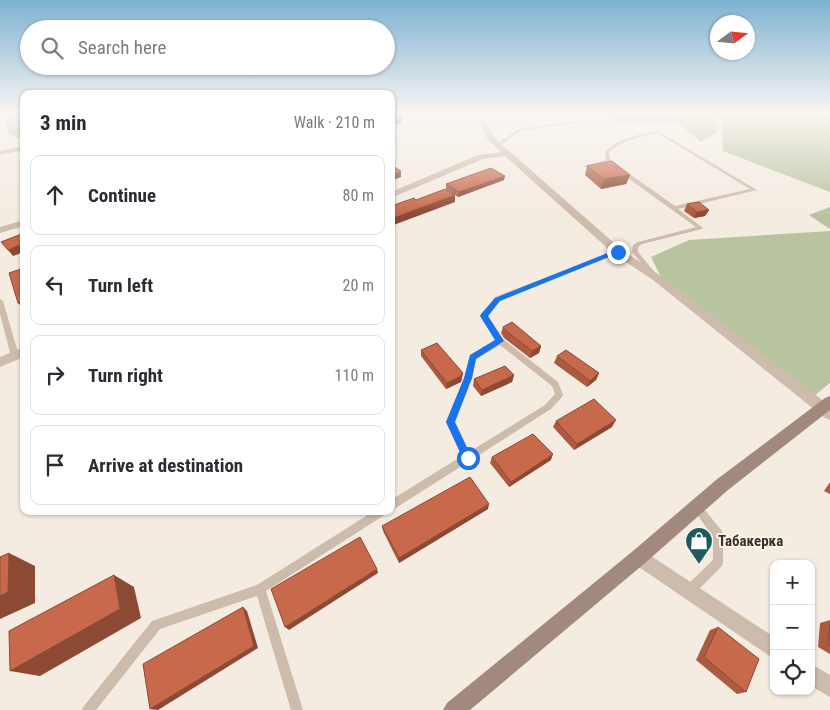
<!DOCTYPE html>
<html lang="en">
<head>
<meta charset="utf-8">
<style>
	body { margin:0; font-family:"Roboto Condensed",sans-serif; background:#f7f7f7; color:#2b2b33 }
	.controls { position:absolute; right:15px; bottom:15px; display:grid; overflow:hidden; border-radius:10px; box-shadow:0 1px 4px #0004 }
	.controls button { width:45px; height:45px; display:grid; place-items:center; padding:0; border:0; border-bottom:1px solid #e1e1e2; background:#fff; color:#2b2b33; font:25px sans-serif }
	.compass { position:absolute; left:710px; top:15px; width:45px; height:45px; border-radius:50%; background:#fff; box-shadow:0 1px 4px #0004; rotate:75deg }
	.stop { position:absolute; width:15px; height:15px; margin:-11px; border:4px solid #1a73e8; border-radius:50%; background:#fff }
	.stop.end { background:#1a73e8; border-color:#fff; box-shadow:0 1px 5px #0008 }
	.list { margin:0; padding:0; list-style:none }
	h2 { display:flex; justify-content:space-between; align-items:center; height:65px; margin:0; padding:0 20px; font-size:21px }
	h2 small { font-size:16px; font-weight:400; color:#7c7c81 }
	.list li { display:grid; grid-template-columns:32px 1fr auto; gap:15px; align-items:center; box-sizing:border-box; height:80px; margin:0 10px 10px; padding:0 10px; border:1px solid #e1e1e2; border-radius:10px }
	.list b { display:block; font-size:19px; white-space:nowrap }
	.list em { font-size:16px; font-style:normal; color:#7c7c81 }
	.icon { flex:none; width:28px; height:28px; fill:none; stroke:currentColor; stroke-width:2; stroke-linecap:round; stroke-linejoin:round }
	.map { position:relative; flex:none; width:830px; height:710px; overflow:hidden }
	.search { position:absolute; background:#fff; box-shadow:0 1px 4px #0004; left:20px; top:20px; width:375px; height:55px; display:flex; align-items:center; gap:12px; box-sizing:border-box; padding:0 18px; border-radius:28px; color:#7c7c81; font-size:19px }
	.panel { position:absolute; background:#fff; box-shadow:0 1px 4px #0004; left:20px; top:90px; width:375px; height:425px; border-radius:10px }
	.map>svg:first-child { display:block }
	.green { fill:#b8c4a0 }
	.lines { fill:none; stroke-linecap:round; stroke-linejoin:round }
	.lane { fill:#cdbbac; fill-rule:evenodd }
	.street { fill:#cdbbac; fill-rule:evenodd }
	.secondary { fill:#a18a7d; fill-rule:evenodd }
	.wall { fill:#ac5a40 }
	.shaded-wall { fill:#8c4a34 }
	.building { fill:#c8694b; stroke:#8c4a34 }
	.route { fill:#1a73e8 }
	.labels { text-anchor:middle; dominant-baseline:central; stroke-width:4; stroke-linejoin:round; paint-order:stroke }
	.near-poi-label { font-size:15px; font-weight:bold; fill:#3b302b; stroke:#fbf5ee; text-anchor:start }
</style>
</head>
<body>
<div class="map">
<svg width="830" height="710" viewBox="0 0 830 710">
	<rect width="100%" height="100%" fill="#f4ebe1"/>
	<path class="green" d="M 6,114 L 24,114 L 24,140 L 8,134 Z
		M 605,114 L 716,114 L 717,132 L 701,142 L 677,122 L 618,122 Z
		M 722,114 L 830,114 L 830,192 L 723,151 Z
		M 830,207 L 830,229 L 809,215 Z
		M 830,231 L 830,383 L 815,395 L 661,277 L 651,257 L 689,240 Z"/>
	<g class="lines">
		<path class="lane" d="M 527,114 L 536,114 L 525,117 L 523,116 Z
			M 599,114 L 604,114 L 607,118 L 521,131 L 499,146 L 495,145 L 519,129 L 602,117 Z
			M 658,131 L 757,190 L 678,209 L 703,228 L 702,229 L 642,244 L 638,247 L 638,252 L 657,275 L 654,277 L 652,276 L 632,252 L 633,245 L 638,242 L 696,227 L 607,163 L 585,167 L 583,166 L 606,160 L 605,151 C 620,138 639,134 658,131 ZM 657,133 L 750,189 L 675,206 L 610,160 L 609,152 C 623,140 640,137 657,133 Z
			M 618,250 L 621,252 L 620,253 L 499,301 L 488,316 L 503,339 L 558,382 L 563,395 L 562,397 L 551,409 L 391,511 L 391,500 L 462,456 L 446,422 L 464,379 L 470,355 L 496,340 L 481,316 L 495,297 ZM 500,345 L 552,386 L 555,394 L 545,405 L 469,452 L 454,422 L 472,379 L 476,359 Z
			M 0,299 L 3,301 L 19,356 L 18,358 L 12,358 L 11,356 L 0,314 Z
			M 697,502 L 700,504 L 722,531 L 723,535 L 723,562 L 722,566 L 693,595 L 689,596 L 685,595 L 684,591 L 685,587 L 713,560 L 713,537 L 694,510 L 692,507 L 694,504 Z
			M 374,511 L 388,511 L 386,514 L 266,591 L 303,710 L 291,710 L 257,596 L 160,629 L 96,710 L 82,710 L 84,706 L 152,621 L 257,585 Z"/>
		<path class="street" d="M 476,114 L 482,114 L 494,137 L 500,143 L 622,250 L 661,276 L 830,406 L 830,420 L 825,418 L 653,280 L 614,254 L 505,156 L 483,159 L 391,198 L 391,192 L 478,155 L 501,152 L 487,138 Z
			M 24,146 L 24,150 L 0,155 L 0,151 Z
			M 24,220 L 24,226 L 0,233 L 0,227 Z
			M 24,347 L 24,357 L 0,367 L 0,357 Z
			M 639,548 L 774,637 L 774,659 L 633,563 L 630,557 L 633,551 Z
			M 811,664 L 830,675 L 830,697 L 811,686 Z"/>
		<path class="secondary" d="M 830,396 L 830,410 L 728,490 L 645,563 L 470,710 L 443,710 L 447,703 L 633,551 L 716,480 L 825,398 Z"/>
	</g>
	<path class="wall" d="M 587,166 L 630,175 L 626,184 L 601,189 L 585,175 Z
		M 504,180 L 458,197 L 446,189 L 446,184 Z
		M 687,204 L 709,210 L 705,216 L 694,218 L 684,211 Z
		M 503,327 L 541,346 L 539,353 L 530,358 L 504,338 L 501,333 Z
		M 421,350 L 463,373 L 461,382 L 446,389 L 421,356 Z
		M 557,356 L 599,373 L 596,380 L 587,387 L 554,363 Z
		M 514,375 L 512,382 L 481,396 L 473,386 L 474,379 Z
		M 556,421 L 612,427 L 574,450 L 553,427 Z
		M 492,457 L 551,460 L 509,487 L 490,463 Z
		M 830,482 L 830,494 L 824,491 Z
		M 488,509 L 399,563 L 383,531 L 382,526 Z
		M 830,620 L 830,654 L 818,647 L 820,623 Z
		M 718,627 L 746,692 L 737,694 L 696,660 L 710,630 Z"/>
	<path class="shaded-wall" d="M 402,116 L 402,122 L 391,126 L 391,120 Z
		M 401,171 L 401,177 L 391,181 L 391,175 Z
		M 630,175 L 626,184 L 601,189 L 604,179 Z
		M 505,176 L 504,180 L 458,197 L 459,192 Z
		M 455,195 L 455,202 L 391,226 L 391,219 Z
		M 709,210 L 705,216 L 694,218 L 697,212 Z
		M 24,243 L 24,252 L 13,256 L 8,250 Z
		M 24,301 L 24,309 L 18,303 Z
		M 541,346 L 539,353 L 530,358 L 532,351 Z
		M 463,373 L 461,382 L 446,389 L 447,383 Z
		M 599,373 L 596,380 L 587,387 L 590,381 Z
		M 514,375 L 512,382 L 481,396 L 482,390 Z
		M 616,420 L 612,427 L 574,450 L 577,444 Z
		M 553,454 L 551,460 L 509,487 L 511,482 Z
		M 489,504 L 488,509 L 399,563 L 399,558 Z
		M 9,553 L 35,566 L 35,603 L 0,619 L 0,596 Z
		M 377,569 L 378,573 L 289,630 L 285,627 Z
		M 114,575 L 134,587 L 141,618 L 40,676 L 10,671 Z
		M 243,607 L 247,611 L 258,648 L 158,710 L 150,709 Z"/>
	<path class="building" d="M 391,114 L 398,114 L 402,116 L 391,120 Z
		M 612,161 L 630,175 L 604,179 L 587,166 Z
		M 391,165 L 401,171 L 391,175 Z
		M 491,168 L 505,176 L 459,192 L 446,184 Z
		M 445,189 L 455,195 L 391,219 L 391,206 L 414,198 L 416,200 Z
		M 699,202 L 709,210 L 697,212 L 687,204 Z
		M 24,233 L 24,243 L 8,250 L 1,242 Z
		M 24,268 L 24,301 L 18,303 L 9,273 Z
		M 512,322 L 541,346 L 532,351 L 506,331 L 503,327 Z
		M 437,343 L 463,373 L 461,376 L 447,383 L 421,350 Z
		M 566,350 L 599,373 L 590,381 L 557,356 Z
		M 505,366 L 514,375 L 482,390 L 474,379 Z
		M 594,399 L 616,420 L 577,444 L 556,421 Z
		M 533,434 L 553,454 L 511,482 L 492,457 Z
		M 470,477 L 489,504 L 399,558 L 382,526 Z
		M 360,537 L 377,569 L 285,627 L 271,589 Z
		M 9,553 L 8,592 L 0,596 L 0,557 Z
		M 114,575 L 120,609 L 10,671 L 9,631 Z
		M 243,607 L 254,646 L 150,709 L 143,664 Z
		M 830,624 L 830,645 L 828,645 Z
		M 718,627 L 759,659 L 746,692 L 704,657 Z"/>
	<linearGradient id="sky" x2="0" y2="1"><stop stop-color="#7eb2d2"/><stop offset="0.53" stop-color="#faf6f2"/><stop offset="1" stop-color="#faf6f2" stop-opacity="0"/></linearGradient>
	<rect width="830" height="214" fill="url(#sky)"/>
	<path class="route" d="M 615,250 L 621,252 L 500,301 L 488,316 L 504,341 L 476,359 L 472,378 L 455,422 L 472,458 L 468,463 L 464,461 L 446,422 L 464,378 L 470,355 L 495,340 L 480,316 L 481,314 L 495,298 Z"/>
	<defs>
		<symbol id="shop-pin" viewBox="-11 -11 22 30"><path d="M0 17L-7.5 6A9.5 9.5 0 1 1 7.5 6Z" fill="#1f5a5e" stroke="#fbf5ee"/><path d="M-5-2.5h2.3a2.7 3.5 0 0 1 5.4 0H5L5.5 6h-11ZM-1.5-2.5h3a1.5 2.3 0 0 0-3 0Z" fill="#fff"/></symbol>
	</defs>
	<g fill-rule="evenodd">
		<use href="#shop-pin" x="683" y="525" width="32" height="43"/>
	</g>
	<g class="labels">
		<g class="near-poi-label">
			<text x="718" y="541">Табакерка</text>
		</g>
	</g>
</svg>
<div class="controls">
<button>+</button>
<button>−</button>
<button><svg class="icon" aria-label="locate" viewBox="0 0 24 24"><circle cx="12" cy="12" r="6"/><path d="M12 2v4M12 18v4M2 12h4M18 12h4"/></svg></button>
</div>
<svg class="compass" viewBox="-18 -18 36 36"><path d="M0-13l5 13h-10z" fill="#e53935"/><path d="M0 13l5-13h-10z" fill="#7c7c81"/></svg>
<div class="stop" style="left:468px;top:458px"></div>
<div class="stop end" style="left:618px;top:252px"></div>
<div class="search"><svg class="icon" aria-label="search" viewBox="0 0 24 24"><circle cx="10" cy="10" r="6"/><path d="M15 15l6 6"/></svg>Search here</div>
<section class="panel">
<h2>3 min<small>Walk · 210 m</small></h2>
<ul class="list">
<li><svg class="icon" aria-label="ahead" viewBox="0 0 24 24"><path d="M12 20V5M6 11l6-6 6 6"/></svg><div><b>Continue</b></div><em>80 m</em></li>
<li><svg class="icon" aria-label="left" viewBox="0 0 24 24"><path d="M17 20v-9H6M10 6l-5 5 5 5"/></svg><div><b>Turn left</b></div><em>20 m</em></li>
<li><svg class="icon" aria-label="right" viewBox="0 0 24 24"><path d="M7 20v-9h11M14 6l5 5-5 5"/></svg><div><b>Turn right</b></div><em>110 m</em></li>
<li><svg class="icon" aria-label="arrive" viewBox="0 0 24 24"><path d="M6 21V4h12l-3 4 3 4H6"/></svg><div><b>Arrive at destination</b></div></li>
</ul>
</section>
</div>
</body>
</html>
